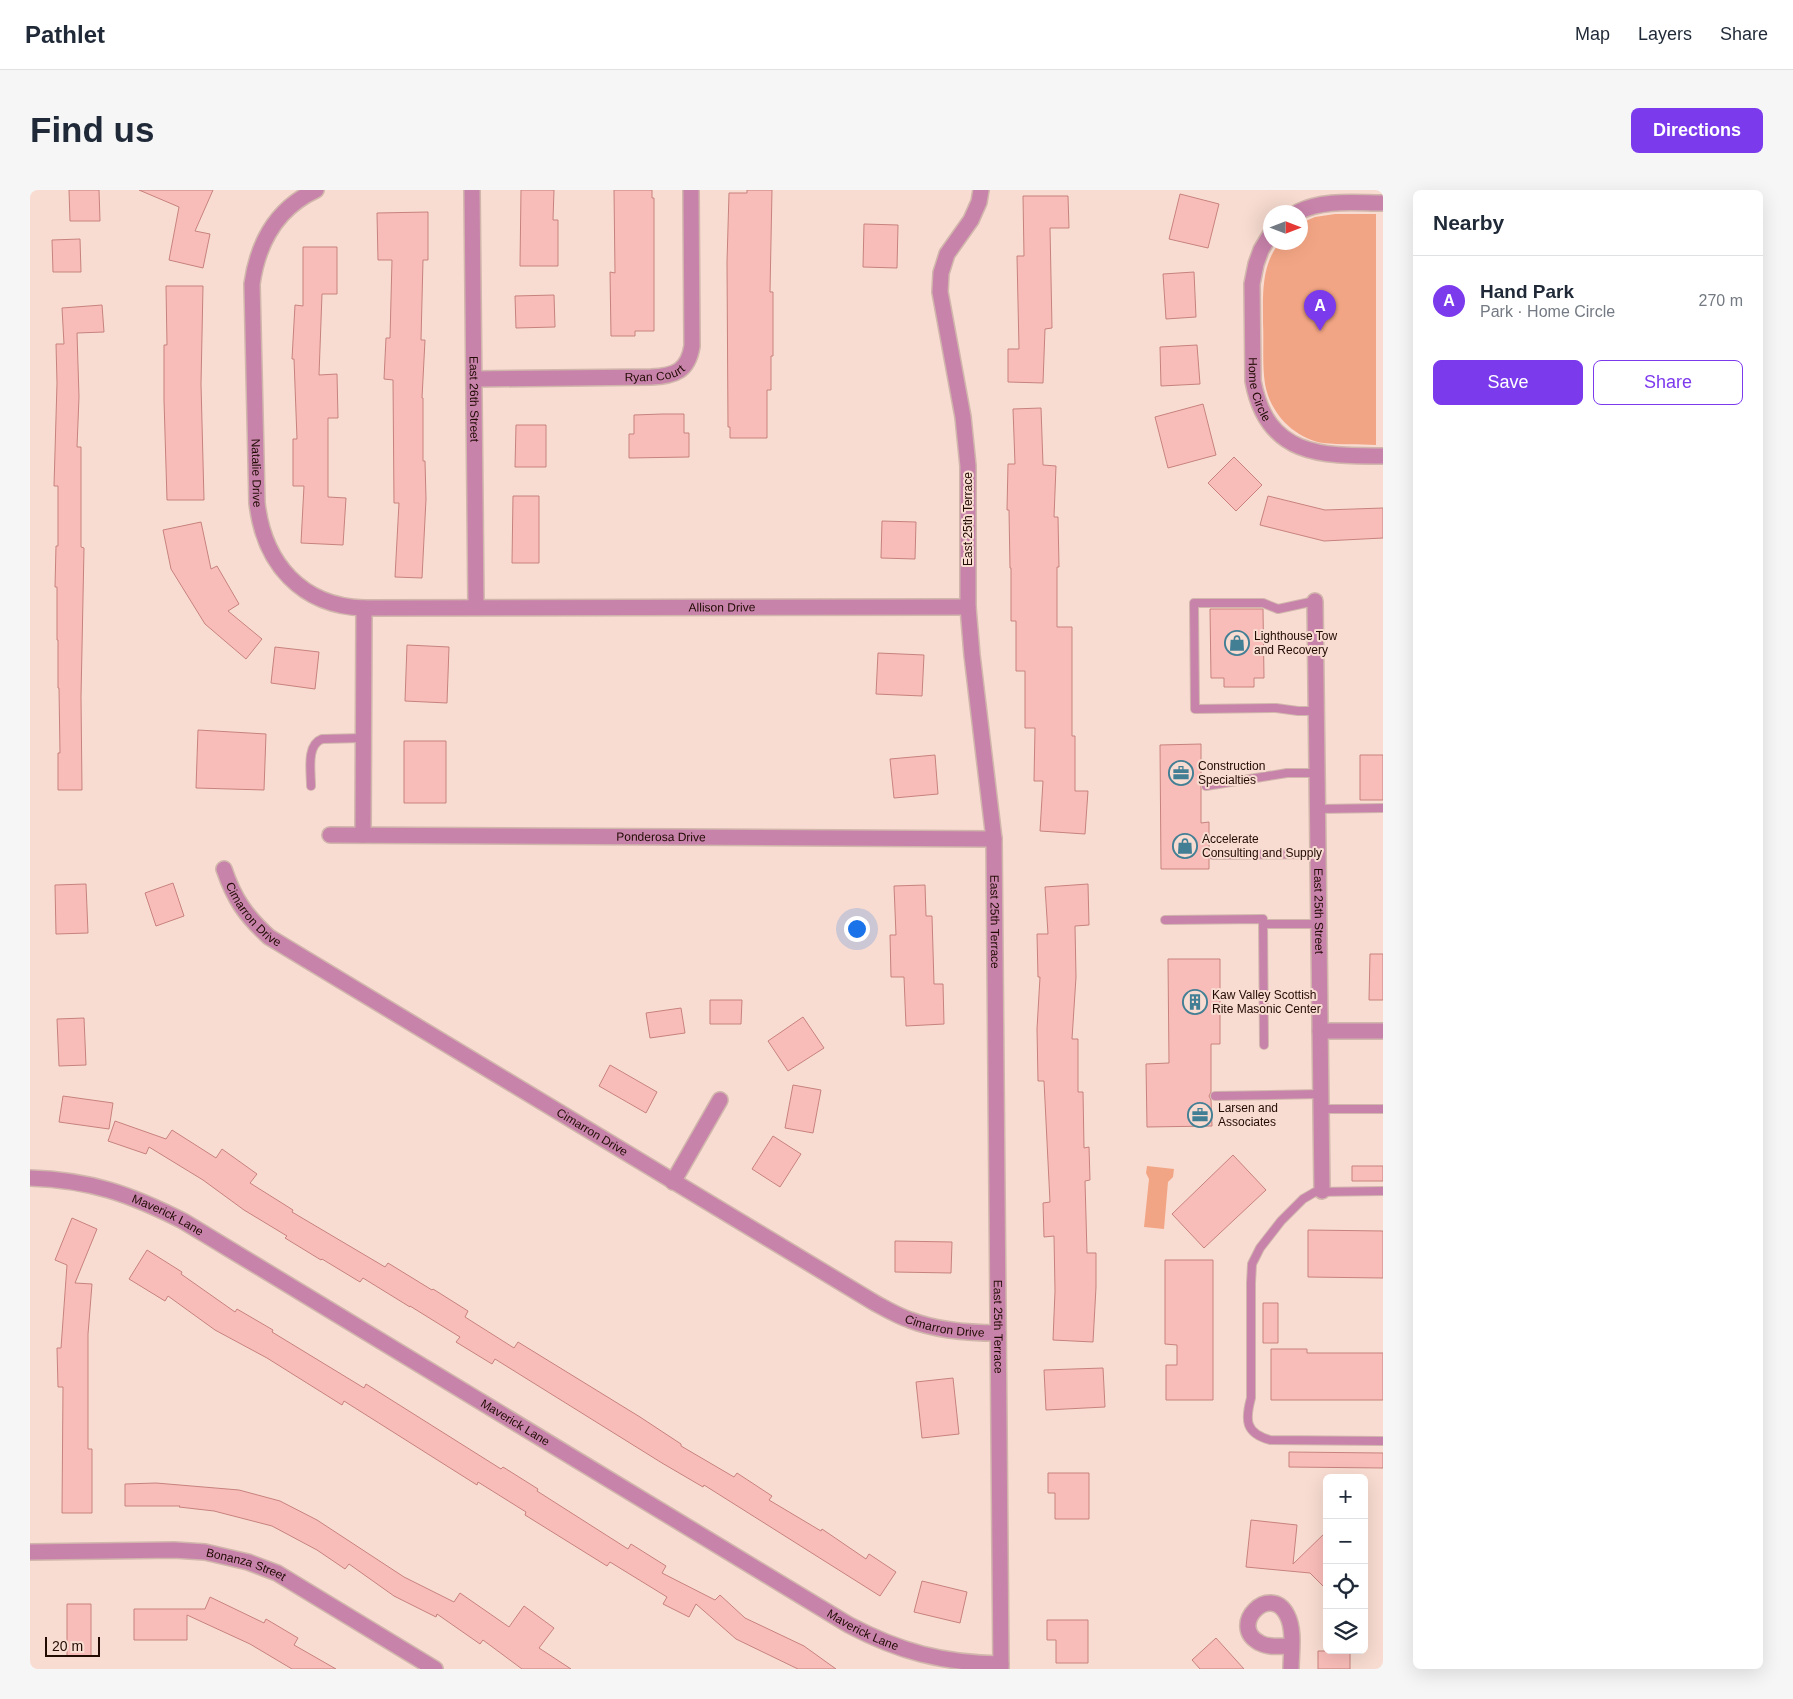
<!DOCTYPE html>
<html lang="en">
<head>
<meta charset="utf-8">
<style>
	body { margin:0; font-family:Helvetica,sans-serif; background:#f6f6f7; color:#1f2937 }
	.controls { position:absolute; right:15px; bottom:15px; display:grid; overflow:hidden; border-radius:8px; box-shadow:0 5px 20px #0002 }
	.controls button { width:45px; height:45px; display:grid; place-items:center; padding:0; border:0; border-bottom:1px solid #e0e1e3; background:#fff; color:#1f2937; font:25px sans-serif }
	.compass { position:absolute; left:1233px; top:15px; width:45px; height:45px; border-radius:50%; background:#fff; box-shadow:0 5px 20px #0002; rotate:90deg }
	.scale { position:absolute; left:15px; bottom:12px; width:55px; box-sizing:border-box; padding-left:5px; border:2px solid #210b03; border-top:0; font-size:14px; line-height:18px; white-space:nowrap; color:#210b03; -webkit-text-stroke:4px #f8dcd1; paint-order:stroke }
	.you { position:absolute; left:826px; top:738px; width:18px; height:18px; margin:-12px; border:4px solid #fff; border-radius:50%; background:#1a73e8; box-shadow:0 0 0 8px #1a73e833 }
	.badge { display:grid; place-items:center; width:32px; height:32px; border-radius:50%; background:#7c3aed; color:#fff; font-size:16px; font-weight:700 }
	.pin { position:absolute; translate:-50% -41px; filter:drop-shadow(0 1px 2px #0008) }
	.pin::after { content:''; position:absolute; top:26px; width:18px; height:15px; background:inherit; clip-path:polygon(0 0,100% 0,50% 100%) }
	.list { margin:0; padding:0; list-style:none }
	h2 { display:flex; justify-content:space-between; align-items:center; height:65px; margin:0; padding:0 20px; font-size:21px }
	h2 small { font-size:16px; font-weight:400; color:#747a83 }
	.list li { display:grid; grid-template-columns:32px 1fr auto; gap:15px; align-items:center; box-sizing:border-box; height:90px; padding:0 20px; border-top:1px solid #e0e1e3 }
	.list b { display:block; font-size:19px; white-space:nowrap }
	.list p { margin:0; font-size:16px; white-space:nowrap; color:#747a83 }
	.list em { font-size:16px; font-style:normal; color:#747a83 }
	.actions { display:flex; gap:10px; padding:15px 20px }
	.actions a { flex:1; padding:11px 0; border:1px solid #7c3aed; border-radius:8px; text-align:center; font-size:18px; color:#7c3aed }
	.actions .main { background:#7c3aed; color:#fff }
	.icon { flex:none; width:28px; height:28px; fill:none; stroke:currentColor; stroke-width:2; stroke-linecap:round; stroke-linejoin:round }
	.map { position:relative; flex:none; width:1353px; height:1479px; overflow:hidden; border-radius:8px }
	header { display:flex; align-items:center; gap:30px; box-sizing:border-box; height:70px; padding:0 25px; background:#fff; border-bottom:1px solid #e0e1e3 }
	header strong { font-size:24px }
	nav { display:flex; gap:28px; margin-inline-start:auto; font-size:18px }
	.intro { display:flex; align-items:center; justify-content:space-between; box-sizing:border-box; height:120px; padding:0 30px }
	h1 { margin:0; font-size:35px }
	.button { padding:12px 22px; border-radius:8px; background:#7c3aed; color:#fff; font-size:18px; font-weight:700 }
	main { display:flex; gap:30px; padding:0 30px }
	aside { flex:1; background:#fff; border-radius:8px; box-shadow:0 5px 20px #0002 }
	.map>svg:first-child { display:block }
	.green { fill:#f2a584 }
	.building { fill:#f9bdb9; stroke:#c7827d }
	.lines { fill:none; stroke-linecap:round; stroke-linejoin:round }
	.lane-casing { stroke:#d1b6ac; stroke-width:10 }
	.street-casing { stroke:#d1b6ac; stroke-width:18 }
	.lane { stroke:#c883ab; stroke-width:8 }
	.street { stroke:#c883ab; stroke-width:15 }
	.labels { text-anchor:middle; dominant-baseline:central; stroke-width:4; stroke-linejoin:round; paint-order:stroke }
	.street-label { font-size:12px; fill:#210b03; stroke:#f8dcd1 }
	.poi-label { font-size:12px; fill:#210b03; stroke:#f8dcd1; text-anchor:start }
</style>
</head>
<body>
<header>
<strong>Pathlet</strong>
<nav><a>Map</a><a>Layers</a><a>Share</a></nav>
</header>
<div class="intro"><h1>Find us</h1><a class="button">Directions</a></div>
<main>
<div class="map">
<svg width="1353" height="1479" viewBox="0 0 1353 1479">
	<rect width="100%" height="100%" fill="#f8dcd1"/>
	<path class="green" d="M 1305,24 L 1346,24 L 1346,255 C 1329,254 1310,255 1293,253 C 1264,248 1240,223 1235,194 C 1232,174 1234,153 1233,133 C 1233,104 1231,77 1249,53 L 1270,52 L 1271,33 L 1285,27 Z
		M 1117,976 L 1144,979 L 1143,987 L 1138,992 L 1134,1039 L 1114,1037 L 1119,989 L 1116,983 Z"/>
	<path class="building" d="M 39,0 L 69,0 L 70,31 L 40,31 Z
		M 109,0 L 183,0 L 165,41 L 180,44 L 173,78 L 139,70 L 149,17 Z
		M 491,0 L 524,0 L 523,30 L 528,30 L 528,76 L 490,76 Z
		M 584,0 L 622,0 L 622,8 L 624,8 L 624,141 L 605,141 L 605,146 L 581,146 L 580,82 L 585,83 Z
		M 717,0 L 742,0 L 740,102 L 743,102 L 743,166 L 741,166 L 741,200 L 737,200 L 737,248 L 700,248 L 700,237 L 698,237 L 697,72 L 699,3 L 717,3 Z
		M 1150,4 L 1189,14 L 1178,58 L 1139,49 Z
		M 993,6 L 1038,6 L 1039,38 L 1020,38 L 1022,138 L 1015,139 L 1013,193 L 978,192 L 978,159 L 989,159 L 987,66 L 994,66 Z
		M 398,22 L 398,70 L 393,70 L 391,150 L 395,150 L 392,208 L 393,208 L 393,271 L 395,271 L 396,309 L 392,388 L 365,387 L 369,313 L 364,313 L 363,190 L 354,189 L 356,148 L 360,148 L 362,70 L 348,70 L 347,23 Z
		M 834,34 L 868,35 L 867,78 L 833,77 Z
		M 50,49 L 51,82 L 23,82 L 22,50 Z
		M 273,57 L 307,57 L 307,104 L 292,104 L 289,185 L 307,184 L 308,228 L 298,228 L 298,307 L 316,308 L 313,355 L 271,353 L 274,296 L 263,296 L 263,249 L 267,249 L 264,169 L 262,169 L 265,115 L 273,116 Z
		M 1164,82 L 1166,127 L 1136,129 L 1133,84 Z
		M 136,96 L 173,96 L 171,194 L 174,310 L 137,310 L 134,210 L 134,155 L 137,155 Z
		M 524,105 L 525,137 L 486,138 L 485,106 Z
		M 72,115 L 74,142 L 47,143 L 49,207 L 47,257 L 51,257 L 51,357 L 54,358 L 51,507 L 52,600 L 28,600 L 28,563 L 30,563 L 29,498 L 28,498 L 28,450 L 27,450 L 27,397 L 25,397 L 26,356 L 28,356 L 28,296 L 24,296 L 27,193 L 26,154 L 34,154 L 32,118 Z
		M 1167,155 L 1170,194 L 1131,196 L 1130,157 Z
		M 1173,214 L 1186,265 L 1138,278 L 1125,227 Z
		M 1011,218 L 1013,275 L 1026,276 L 1024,327 L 1028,327 L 1029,377 L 1027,377 L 1027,437 L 1042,437 L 1042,546 L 1045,546 L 1045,601 L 1058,601 L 1055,644 L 1010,641 L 1013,591 L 1004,591 L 1005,538 L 995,538 L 995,481 L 986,481 L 986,431 L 981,431 L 981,378 L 980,378 L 979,320 L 977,320 L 978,274 L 985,274 L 983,219 Z
		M 632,224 L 654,224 L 654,243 L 659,243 L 659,267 L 599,268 L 599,244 L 604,244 L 604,225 Z
		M 486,235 L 516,235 L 516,277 L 485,277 Z
		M 1204,267 L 1232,295 L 1206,321 L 1178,293 Z
		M 483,306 L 509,306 L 509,373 L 482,373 Z
		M 1238,306 L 1295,320 L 1353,318 L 1353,348 L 1294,351 L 1230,335 Z
		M 852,331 L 886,332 L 885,369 L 851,368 Z
		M 171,332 L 181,379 L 187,376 L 209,414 L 198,421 L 232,449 L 216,469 L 175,434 L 141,379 L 133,340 Z
		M 1180,419 L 1233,419 L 1234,488 L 1224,488 L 1224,497 L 1194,497 L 1194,488 L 1181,488 Z
		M 377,455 L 419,457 L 417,513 L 375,511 Z
		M 245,457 L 289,462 L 285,499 L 241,493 Z
		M 848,463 L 894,465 L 892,506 L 846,504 Z
		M 168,540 L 236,544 L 234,600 L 166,598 Z
		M 374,551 L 416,551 L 416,613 L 374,613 Z
		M 1171,554 L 1171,633 L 1179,632 L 1179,661 L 1177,666 L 1179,669 L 1179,679 L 1131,679 L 1130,555 Z
		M 905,565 L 908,604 L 864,608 L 860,569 Z
		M 1330,565 L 1353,565 L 1353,610 L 1330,610 Z
		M 143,693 L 154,726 L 126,736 L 115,703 Z
		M 56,694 L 58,743 L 26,744 L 25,695 Z
		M 1058,694 L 1059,735 L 1045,736 L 1046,787 L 1042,849 L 1048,849 L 1048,902 L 1053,902 L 1054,958 L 1059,957 L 1060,990 L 1055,991 L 1057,1063 L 1066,1063 L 1066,1097 L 1063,1152 L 1023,1150 L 1025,1101 L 1024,1046 L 1014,1047 L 1013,1013 L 1020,1012 L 1014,891 L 1008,891 L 1007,839 L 1010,787 L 1008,787 L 1007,744 L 1018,744 L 1015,697 Z
		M 895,695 L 896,726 L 902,726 L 904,794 L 913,794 L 914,834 L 876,836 L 874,787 L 861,787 L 860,745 L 866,745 L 864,696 Z
		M 1340,764 L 1353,764 L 1353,810 L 1339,810 Z
		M 1138,769 L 1190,769 L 1190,854 L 1181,854 L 1181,902 L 1179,906 L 1181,910 L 1182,936 L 1117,937 L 1116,874 L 1139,873 Z
		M 680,810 L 712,810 L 711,834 L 680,834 Z
		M 651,818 L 655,843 L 620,848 L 616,823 Z
		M 773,827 L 794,858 L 758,881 L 738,851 Z
		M 54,828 L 56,875 L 29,876 L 27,829 Z
		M 580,875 L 627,902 L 616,923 L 569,896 Z
		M 763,895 L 791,900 L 783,943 L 755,938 Z
		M 33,906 L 83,913 L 79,939 L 29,932 Z
		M 85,931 L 136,949 L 142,940 L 186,968 L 192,959 L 227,984 L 220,993 L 263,1020 L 262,1022 L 355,1077 L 358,1073 L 402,1100 L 403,1099 L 438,1121 L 435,1127 L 484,1158 L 488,1152 L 610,1227 L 651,1254 L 651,1256 L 704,1287 L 707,1283 L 742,1306 L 739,1310 L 791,1341 L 792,1339 L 836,1369 L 839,1364 L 866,1382 L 850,1406 L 674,1295 L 673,1297 L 632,1273 L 465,1169 L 462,1174 L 426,1152 L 430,1147 L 380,1116 L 380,1117 L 333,1088 L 330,1092 L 292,1069 L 291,1070 L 255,1048 L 257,1046 L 214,1020 L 173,990 L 119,957 L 116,964 L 78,951 Z
		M 743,946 L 771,964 L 750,997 L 722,979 Z
		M 1203,965 L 1236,1000 L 1174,1058 L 1142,1024 Z
		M 1322,976 L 1353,976 L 1353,991 L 1322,991 Z
		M 42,1028 L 67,1039 L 45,1093 L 62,1094 L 58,1144 L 58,1259 L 62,1259 L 62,1323 L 32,1323 L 33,1197 L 28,1197 L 27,1158 L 31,1158 L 37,1075 L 25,1070 Z
		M 1278,1040 L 1353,1041 L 1353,1088 L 1278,1087 Z
		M 865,1051 L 922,1052 L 921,1083 L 865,1082 Z
		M 117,1060 L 152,1082 L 151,1084 L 205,1122 L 207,1119 L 243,1140 L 242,1142 L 334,1198 L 336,1194 L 471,1279 L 473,1277 L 508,1299 L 507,1301 L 598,1359 L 601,1354 L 636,1376 L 632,1383 L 685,1410 L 690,1405 L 715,1428 L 774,1456 L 806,1479 L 768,1479 L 706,1449 L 666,1414 L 659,1427 L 633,1414 L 637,1407 L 580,1372 L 577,1376 L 495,1325 L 496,1322 L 448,1292 L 447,1295 L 314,1211 L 312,1215 L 237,1168 L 185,1140 L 138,1106 L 135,1111 L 99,1089 Z
		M 1135,1070 L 1183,1070 L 1183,1210 L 1136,1210 L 1136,1175 L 1147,1175 L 1147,1155 L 1135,1154 Z
		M 1233,1113 L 1248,1113 L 1248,1153 L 1233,1153 Z
		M 1241,1159 L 1277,1159 L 1277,1163 L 1353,1163 L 1353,1210 L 1241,1210 Z
		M 1073,1178 L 1075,1217 L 1016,1220 L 1014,1180 Z
		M 923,1188 L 929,1244 L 892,1248 L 886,1192 Z
		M 1259,1262 L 1353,1263 L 1353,1278 L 1259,1277 Z
		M 1018,1283 L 1059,1283 L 1059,1329 L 1025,1329 L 1025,1303 L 1018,1303 Z
		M 126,1293 L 209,1300 L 250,1311 L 287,1330 L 374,1387 L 424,1412 L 430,1403 L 479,1437 L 494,1416 L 524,1438 L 509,1458 L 541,1479 L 492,1479 L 453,1450 L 450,1454 L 407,1424 L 406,1427 L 364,1406 L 319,1374 L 315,1379 L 287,1360 L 242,1336 L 184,1321 L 149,1317 L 150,1316 L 95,1316 L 95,1294 Z
		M 1221,1330 L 1267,1335 L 1263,1374 L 1297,1341 L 1297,1400 L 1280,1383 L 1216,1377 Z
		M 892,1391 L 937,1402 L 930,1433 L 884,1422 Z
		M 180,1407 L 234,1433 L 236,1429 L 268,1448 L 264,1455 L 306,1479 L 262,1479 L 220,1454 L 157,1425 L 157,1450 L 104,1450 L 104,1419 L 175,1419 Z
		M 37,1414 L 61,1414 L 61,1466 L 37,1466 Z
		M 1017,1430 L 1058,1430 L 1058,1473 L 1026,1473 L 1026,1450 L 1017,1450 Z
		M 1186,1448 L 1214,1479 L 1170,1479 L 1162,1470 Z
		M 1288,1461 L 1320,1461 L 1320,1479 L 1288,1479 Z"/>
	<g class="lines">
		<defs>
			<path id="lane" d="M 1285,411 L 1248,419 L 1233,413 L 1164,413 L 1165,519 L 1246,518 L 1268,521 L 1286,521
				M 281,596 C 281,581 276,555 292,549 L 333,548
				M 1176,596 L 1257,583 L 1287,583
				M 1287,619 L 1353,618
				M 1183,665 L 1288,664
				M 1135,730 L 1233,729 L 1234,855
				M 1233,734 L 1289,734
				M 1185,906 L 1291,904
				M 1291,919 L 1353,919
				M 1353,1001 L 1285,1002 L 1273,1009 L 1251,1031 L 1230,1058 L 1222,1074 L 1221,1093 L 1221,1208 C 1215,1230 1215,1243 1240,1250 L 1353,1251"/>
			<g id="street">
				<path id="s1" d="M 286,0 C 247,18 228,52 222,94 L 227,313 C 234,373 271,416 334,418 L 938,417"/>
				<path id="s2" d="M 442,0 L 446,416"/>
				<path id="s3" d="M 951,0 L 949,12 L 941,30 L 917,64 L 911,83 L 910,102 L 933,227 L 938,276 L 938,417 L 942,465 L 964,649 L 971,1479"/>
				<path d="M 1268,22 C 1294,9 1325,13 1353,13"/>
				<path id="s4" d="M 1240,45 L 1231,60 L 1226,74 L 1222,94 L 1223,191 C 1237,266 1290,266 1353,266"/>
				<path id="s5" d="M 445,189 L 621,187 C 645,186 658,181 662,156 L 661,0"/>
				<path id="s6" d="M 1285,411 L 1292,1001"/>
				<path id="s7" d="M 300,645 L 964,649"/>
				<path d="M 333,645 L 334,418"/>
				<path id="s8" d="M 194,679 C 204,709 216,726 239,747 L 845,1113 C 856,1119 868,1126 880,1130 C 908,1141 939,1143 968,1143"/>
				<path d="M 1290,841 L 1353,841"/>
				<path id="s9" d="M 0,988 C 60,990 100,1004 153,1031 L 819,1435 C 870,1462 913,1473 971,1474"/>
				<path d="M 643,992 L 690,910"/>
				<path id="s10" d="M 0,1362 L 144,1360 L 175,1362 L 218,1372 L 247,1383 L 405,1479"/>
				<path d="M 1261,1456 C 1251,1456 1239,1458 1230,1453 C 1197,1436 1240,1392 1257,1425 C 1265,1440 1261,1463 1261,1479"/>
			</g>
		</defs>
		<use href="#lane" class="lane-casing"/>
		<use href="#street" class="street-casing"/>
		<use href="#lane" class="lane"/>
		<use href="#street" class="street"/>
	</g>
	<defs>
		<symbol id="shop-ring" viewBox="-11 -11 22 22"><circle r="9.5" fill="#f8dcd1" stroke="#427f95" stroke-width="1.5"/><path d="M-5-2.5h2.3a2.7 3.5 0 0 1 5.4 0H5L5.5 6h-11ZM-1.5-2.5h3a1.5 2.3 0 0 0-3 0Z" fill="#427f95"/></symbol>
		<symbol id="office-ring" viewBox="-11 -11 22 22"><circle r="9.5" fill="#f8dcd1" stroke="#427f95" stroke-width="1.5"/><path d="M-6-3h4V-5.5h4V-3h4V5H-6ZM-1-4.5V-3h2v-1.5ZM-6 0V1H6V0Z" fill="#427f95"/></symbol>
		<symbol id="building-ring" viewBox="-11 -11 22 22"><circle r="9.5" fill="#f8dcd1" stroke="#427f95" stroke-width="1.5"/><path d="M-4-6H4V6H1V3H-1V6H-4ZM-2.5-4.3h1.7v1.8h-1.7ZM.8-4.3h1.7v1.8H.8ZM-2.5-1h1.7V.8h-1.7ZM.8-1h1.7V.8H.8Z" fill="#427f95"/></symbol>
	</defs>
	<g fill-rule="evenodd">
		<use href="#shop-ring" x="1193" y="439" width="28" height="28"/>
		<use href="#office-ring" x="1137" y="569" width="28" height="28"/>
		<use href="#shop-ring" x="1141" y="642" width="28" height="28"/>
		<use href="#building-ring" x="1151" y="798" width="28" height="28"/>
		<use href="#office-ring" x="1156" y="911" width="28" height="28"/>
	</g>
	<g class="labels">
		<g class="street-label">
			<text stroke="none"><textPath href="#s5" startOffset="180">Ryan Court</textPath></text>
			<text stroke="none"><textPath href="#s4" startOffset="159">Home Circle</textPath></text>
			<text stroke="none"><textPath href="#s2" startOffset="209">East 26th Street</textPath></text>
			<text stroke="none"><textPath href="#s1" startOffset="308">Natalie Drive</textPath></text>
			<text transform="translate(938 329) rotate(-90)">East 25th Terrace</text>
			<text stroke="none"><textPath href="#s1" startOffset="861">Allison Drive</textPath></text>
			<text stroke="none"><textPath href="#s7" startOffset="331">Ponderosa Drive</textPath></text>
			<text stroke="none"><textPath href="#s6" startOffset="310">East 25th Street</textPath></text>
			<text stroke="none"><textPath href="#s8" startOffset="55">Cimarron Drive</textPath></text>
			<text stroke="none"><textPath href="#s3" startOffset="746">East 25th Terrace</textPath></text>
			<text stroke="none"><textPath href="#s8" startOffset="460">Cimarron Drive</textPath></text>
			<text stroke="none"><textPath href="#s9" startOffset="144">Maverick Lane</textPath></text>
			<text stroke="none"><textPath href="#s8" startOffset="865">Cimarron Drive</textPath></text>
			<text stroke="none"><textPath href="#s3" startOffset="1151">East 25th Terrace</textPath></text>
			<text stroke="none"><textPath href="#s9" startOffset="549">Maverick Lane</textPath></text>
			<text stroke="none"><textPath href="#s10" startOffset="218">Bonanza Street</textPath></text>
			<text stroke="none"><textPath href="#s9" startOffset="954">Maverick Lane</textPath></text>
		</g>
		<g class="poi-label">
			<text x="1224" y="446">Lighthouse Tow<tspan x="1224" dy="14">and Recovery</tspan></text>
			<text x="1168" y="576">Construction<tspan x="1168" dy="14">Specialties</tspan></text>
			<text x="1172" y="649">Accelerate<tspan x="1172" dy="14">Consulting and Supply</tspan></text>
			<text x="1182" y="805">Kaw Valley Scottish<tspan x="1182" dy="14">Rite Masonic Center</tspan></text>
			<text x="1188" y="918">Larsen and<tspan x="1188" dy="14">Associates</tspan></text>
		</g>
	</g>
</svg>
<div class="controls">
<button>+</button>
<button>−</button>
<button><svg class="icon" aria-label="locate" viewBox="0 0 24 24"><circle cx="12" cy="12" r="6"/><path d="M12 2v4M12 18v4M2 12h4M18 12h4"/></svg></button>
<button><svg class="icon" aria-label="layers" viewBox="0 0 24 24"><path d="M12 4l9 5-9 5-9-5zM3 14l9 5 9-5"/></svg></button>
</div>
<svg class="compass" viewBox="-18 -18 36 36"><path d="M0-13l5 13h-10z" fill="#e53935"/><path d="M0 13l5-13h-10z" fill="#747a83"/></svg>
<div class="scale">20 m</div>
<div class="you"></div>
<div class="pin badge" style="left:1290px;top:141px">A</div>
</div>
<aside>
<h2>Nearby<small></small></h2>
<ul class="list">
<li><span class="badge">A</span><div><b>Hand Park</b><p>Park · Home Circle</p></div><em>270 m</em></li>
</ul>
<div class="actions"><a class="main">Save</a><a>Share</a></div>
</aside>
</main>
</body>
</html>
